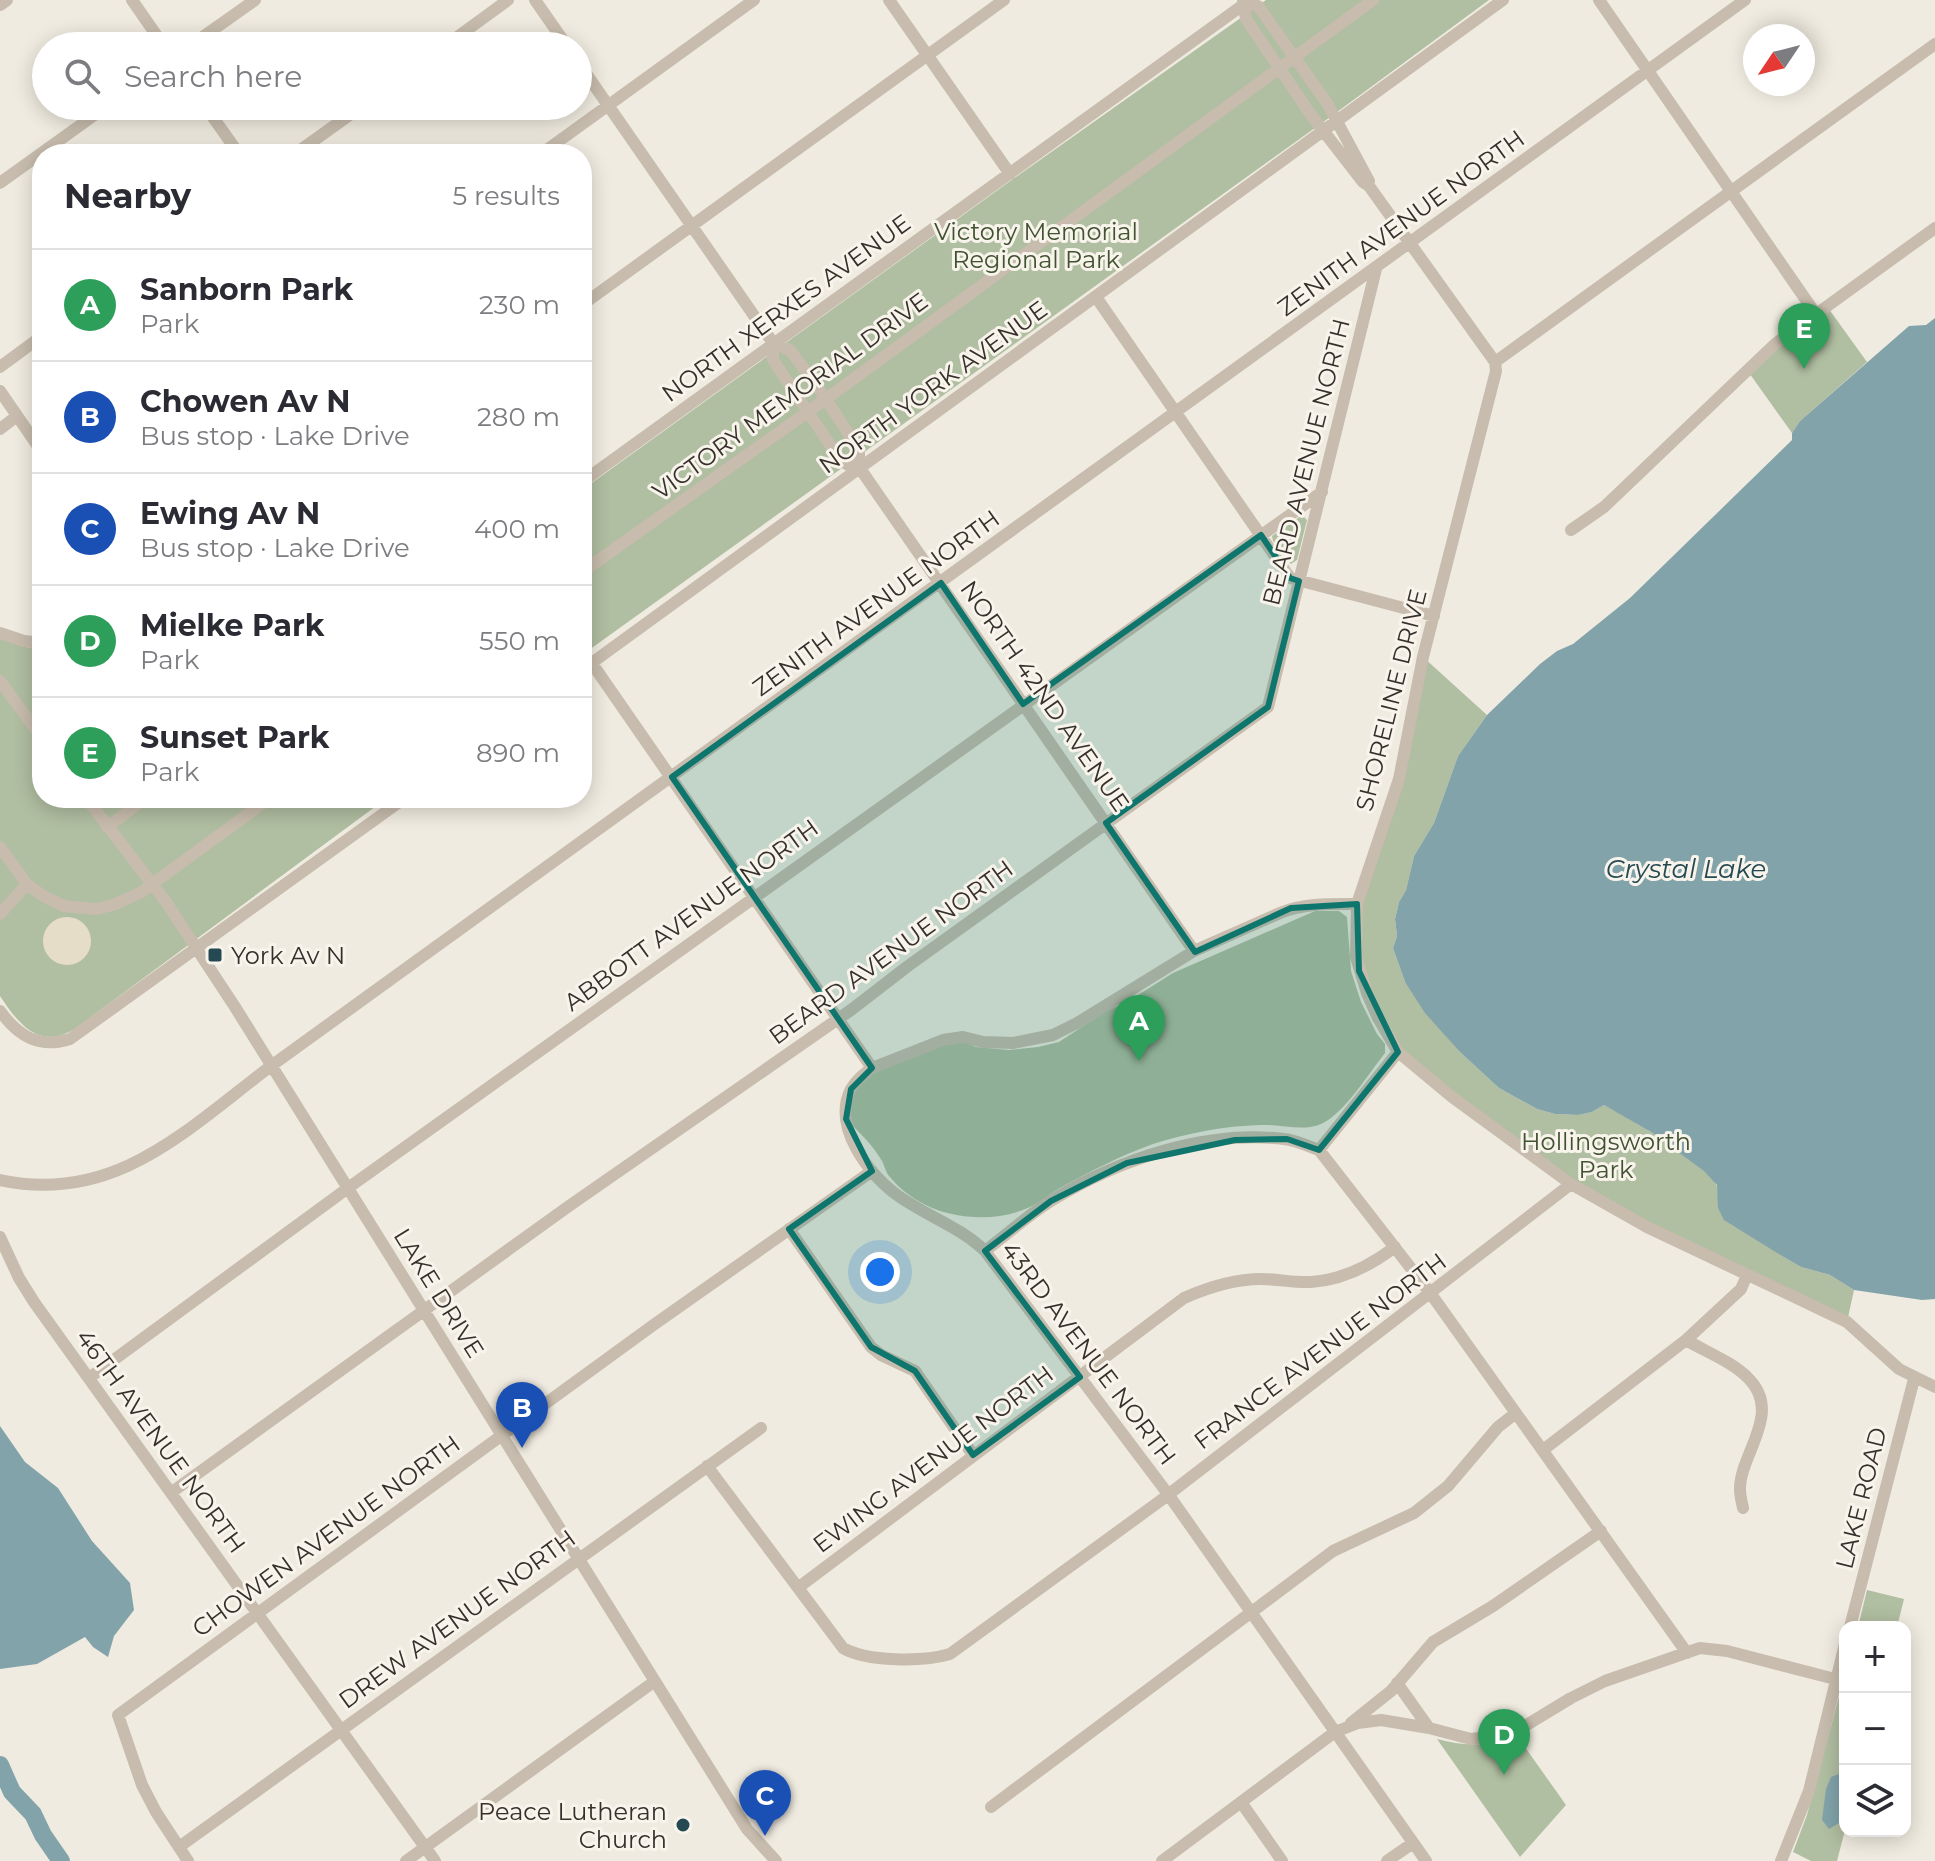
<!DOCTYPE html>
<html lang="en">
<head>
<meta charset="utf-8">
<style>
	body { margin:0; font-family:Montserrat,sans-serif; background:#f2f2f3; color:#2b2b33 }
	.controls { position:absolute; right:24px; bottom:24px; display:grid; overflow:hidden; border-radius:16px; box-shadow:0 4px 20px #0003 }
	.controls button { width:72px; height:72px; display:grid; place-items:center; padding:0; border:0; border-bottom:2px solid #e1e1e2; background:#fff; color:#2b2b33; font:40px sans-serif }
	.compass { position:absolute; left:1743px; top:24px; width:72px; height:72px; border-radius:50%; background:#fff; box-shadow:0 4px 20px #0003; rotate:235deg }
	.you { position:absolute; left:880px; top:1272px; width:28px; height:28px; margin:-20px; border:6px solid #fff; border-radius:50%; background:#1a73e8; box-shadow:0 0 0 12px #1a73e833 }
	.badge { display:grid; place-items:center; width:52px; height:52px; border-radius:50%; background:#d93025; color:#fff; font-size:26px; font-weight:700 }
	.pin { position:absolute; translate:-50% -66px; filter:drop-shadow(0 2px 4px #0008) }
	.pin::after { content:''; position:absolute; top:42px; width:28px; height:24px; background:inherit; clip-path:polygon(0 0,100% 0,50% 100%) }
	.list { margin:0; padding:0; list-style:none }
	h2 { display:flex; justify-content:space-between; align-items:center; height:104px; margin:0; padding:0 32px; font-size:34px }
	h2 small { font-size:26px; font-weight:400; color:#7c7c81 }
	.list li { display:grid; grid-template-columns:52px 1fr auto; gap:24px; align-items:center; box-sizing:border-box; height:112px; padding:0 32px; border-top:2px solid #e1e1e2 }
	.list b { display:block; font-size:30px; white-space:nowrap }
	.list p { margin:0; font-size:26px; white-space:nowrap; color:#7c7c81 }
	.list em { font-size:26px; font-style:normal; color:#7c7c81 }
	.icon { flex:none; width:44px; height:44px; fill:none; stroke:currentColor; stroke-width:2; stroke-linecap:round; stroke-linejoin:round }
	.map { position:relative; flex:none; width:1935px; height:1861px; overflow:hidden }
	.search { position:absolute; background:#fff; box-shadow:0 4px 20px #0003; left:32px; top:32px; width:560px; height:88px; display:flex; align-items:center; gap:20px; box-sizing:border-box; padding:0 28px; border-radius:44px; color:#7c7c81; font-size:30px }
	.panel { position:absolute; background:#fff; box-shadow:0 4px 20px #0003; left:32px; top:144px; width:560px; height:664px; border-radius:32px }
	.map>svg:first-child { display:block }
	.green { fill:#b0bea1 }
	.plaza { fill:#e6ddc9 }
	.water { fill:#82a3aa }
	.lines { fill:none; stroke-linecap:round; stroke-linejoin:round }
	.river { stroke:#82a3aa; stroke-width:18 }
	.minor { stroke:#c7bcad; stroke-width:12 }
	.marked { fill:#0f766e; fill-opacity:0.2; stroke:#0f766e; stroke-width:6; stroke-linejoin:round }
	.poi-dot { fill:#254953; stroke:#f8f4ec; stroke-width:3 }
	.labels { text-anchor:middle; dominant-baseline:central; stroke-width:6; stroke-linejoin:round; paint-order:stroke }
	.street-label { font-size:24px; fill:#36302b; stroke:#f8f4ec }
	.park-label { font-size:24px; fill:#415231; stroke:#f8f4ec }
	.poi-label { font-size:24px; fill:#36302b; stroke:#f8f4ec; text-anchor:start }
	.water-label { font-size:26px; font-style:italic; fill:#254953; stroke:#f8f4ec }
</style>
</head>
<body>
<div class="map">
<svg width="1935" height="1861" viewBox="0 0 1935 1861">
	<rect width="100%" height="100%" fill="#f0ebe0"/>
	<path class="green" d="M 1266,0 L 1489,0 L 1333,115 L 582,655 L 582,490 L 1013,179 Z
		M 1826,305 L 1867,362 L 1800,421 L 1792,433 L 1747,370 Z
		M 1302,515 L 1307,520 L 1297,560 L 1291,564 L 1273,541 L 1272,536 Z
		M 0,638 L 25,647 L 42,649 L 42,798 L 387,798 L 76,1028 C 40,1051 19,1025 0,996 Z
		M 1423,657 L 1487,715 L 1458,756 L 1434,823 L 1414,856 L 1406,890 L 1399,902 L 1395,919 L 1397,936 L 1393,948 L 1405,982 L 1461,1053 L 1499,1088 L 1537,1109 L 1555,1114 L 1578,1115 L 1592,1112 L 1604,1105 C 1626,1116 1707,1164 1716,1184 C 1719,1191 1718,1200 1718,1208 L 1782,1256 L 1801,1267 L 1830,1275 L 1854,1290 L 1847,1322 L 1571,1184 L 1398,1052 L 1359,971 L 1357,904 L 1379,840 Z
		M 1315,911 L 1339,911 L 1347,917 L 1351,971 L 1361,1002 L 1377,1034 L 1385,1044 L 1385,1053 C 1369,1073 1344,1114 1321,1124 C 1303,1132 1280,1124 1260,1125 C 1224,1126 1188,1133 1153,1144 C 1124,1154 1087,1173 1060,1188 C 1051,1193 1043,1200 1034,1205 C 1009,1218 979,1220 952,1214 C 930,1210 904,1195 890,1177 C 886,1173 885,1167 882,1161 C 874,1147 863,1136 851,1124 L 851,1093 L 868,1076 L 932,1048 L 961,1041 L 976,1047 L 1009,1050 L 1038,1047 L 1059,1042 L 1106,1011 L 1127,1002 L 1173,973 Z
		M 1867,1590 L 1904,1599 L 1897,1627 L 1858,1627 Z
		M 1845,1674 L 1845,1830 L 1837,1861 L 1811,1861 L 1793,1852 L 1807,1815 Z
		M 1517,1736 L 1566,1805 L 1520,1857 L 1437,1739 C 1466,1747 1490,1746 1517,1736 Z"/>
	<path class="plaza" d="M43 941a24 24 0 1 1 48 0a24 24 0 1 1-48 0Z"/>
	<path class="water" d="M 1935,318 L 1935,1299 L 1922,1300 L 1854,1290 L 1830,1275 L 1801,1267 L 1782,1256 L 1724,1220 L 1718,1208 L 1717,1185 L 1704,1171 L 1651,1132 L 1604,1105 L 1592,1112 L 1578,1115 L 1555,1114 L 1537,1109 L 1499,1088 L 1461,1053 L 1425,1013 L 1405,982 L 1393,948 L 1397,936 L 1395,919 L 1399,902 L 1406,890 L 1414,856 L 1434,823 L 1458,756 L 1487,715 L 1540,664 L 1557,651 L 1573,644 L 1630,598 L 1792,440 L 1792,433 L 1800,421 L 1909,326 L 1926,325 Z
		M 0,1426 L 25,1462 L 58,1488 L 92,1541 L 130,1583 L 134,1610 L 114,1636 L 108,1657 L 93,1647 L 85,1637 L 37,1664 L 0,1669 Z
		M 1842,1773 L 1845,1776 L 1845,1797 L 1839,1823 L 1829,1829 L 1822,1820 L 1826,1789 L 1831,1777 Z"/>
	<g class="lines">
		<path class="river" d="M 0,1765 L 12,1792 L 33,1814 L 43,1835 L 61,1861"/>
		<path class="minor" d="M 132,0 L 164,46
			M 535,0 L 567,46
			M 889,0 L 1010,174
			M 1243,0 L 1246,19 L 1311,115 L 1363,182 L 1369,186 L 1495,362
			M 1599,0 L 1815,313
			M 1245,3 L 1258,6 L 1327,103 L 1369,181
			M 0,5 L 7,0
			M 190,46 L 255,0
			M 445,46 L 508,0
			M 578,62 L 773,343 L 790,350 L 826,399 L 859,450 L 859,467 L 1194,951
			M 205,106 L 239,154
			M 295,154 L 362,106
			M 541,154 L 754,0
			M 0,183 L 107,106
			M 1096,297 L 1290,578 L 1434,616
			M 582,305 L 1004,0
			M 773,343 L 773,360 L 839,458 L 848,465 L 859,467
			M 1495,362 L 1496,371 L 1423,657 L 1399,779 L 1357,904 L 1356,957 L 1367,993 L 1378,1018 L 1398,1052 L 1452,1097 L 1571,1184 L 1647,1227 L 1847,1322 L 1899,1369 L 1935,1387
			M 1495,362 L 1935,44
			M 0,367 L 42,336
			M 0,391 L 42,452
			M 0,429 L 17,416
			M 582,482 L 1250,0
			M 1571,530 L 1604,507 L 1775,344 L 1935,228
			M 582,572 L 826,399 L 1373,0
			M 0,633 L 24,641 L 42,643
			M 591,662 L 872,1068 C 864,1074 856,1080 851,1089 C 832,1126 868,1174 897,1195 C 926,1216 959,1226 985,1251 L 1168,1494 L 1426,1861
			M 582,670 L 1503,0
			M 0,681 L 42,738
			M 86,798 L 166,902 L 235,1007 L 747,1829 L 776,1861
			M 107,827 L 146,798
			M 0,847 L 27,884 L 43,896 L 64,906 L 96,909 L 113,905 L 140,893 L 270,798
			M 0,914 L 27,884
			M 0,1011 C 18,1036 39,1049 70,1039 L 405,798
			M 872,1068 L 943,1040 L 963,1037 L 983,1042 L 1013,1043 L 1053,1035 L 1077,1023 L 1194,951 L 1280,913 C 1304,903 1331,904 1357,904
			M 1319,1150 L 1431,1294 L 1687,1653
			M 0,1180 C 115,1205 187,1129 271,1066 L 1745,0
			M 789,1229 L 871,1347 L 881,1355 L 915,1371 L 973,1455
			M 0,1237 L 19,1278 L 34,1302 L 435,1861
			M 985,1251 C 1008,1234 1030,1213 1054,1199 C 1120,1159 1206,1130 1284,1139 C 1295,1140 1308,1146 1319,1150 L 1398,1052
			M 1686,1340 C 1706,1352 1733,1362 1749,1379 C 1783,1414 1739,1455 1740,1490 C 1740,1496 1742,1503 1743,1508
			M 89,1378 L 348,1188 L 1322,492
			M 1543,1450 L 1686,1340 L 1741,1289 L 1747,1275
			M 707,1466 L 843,1648 C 867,1662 923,1662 950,1654 L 1160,1501 L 1571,1184
			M 172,1492 L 569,1206 L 851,1010 L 908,966 L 1268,707 L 1376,269
			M 799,1587 L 1184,1298 C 1209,1287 1234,1279 1261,1279 C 1278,1279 1295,1283 1311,1282 C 1343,1280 1370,1266 1395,1247
			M 1850,1627 L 1914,1379
			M 1397,1683 L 1429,1728
			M 1351,1723 L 1391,1691 L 1433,1642 L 1493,1606 L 1601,1531
			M 1241,1802 L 1282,1861
			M 991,1807 L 1333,1551 L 1414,1513 L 1448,1486 L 1498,1427 L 1516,1413
			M 179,1847 L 761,1428
			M 188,1861 L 156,1812 L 142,1785 L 118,1715 L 652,1326 L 872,1171
			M 406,1861 L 655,1681
			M 1162,1861 L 1335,1732 L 1358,1723 L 1381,1720 L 1429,1728 L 1471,1739 L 1503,1735 L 1523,1727 L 1571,1698 L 1605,1681 L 1700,1648 L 1727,1651 L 1835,1679
			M 1387,1861 L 1413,1843
			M 1781,1861 L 1809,1791 L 1845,1644"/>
	</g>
	<path class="marked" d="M 1261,535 L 1290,578 L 1299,581 L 1268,707 L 1106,823 L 1195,952 L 1291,908 L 1357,904 L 1359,971 L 1398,1052 L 1319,1150 L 1287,1139 L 1235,1140 L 1127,1163 L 1051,1201 L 985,1251 L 1080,1377 L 973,1455 L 915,1371 L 871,1347 L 789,1229 L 872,1171 L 846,1119 L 851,1089 L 872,1068 L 672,777 L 941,583 L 1023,704 Z"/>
	<g class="poi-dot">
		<rect x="207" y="947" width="16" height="16" rx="4"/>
		<circle cx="683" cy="1825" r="8"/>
	</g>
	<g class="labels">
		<g class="street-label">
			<text transform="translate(1401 223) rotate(-36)">ZENITH AVENUE NORTH</text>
			<text transform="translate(786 308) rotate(-36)">NORTH XERXES AVENUE</text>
			<text transform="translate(933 387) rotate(-36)">NORTH YORK AVENUE</text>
			<text transform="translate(790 396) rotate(-36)">VICTORY MEMORIAL DRIVE</text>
			<text transform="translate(1306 462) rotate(-76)">BEARD AVENUE NORTH</text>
			<text transform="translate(876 603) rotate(-36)">ZENITH AVENUE NORTH</text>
			<text transform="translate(1045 696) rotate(55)">NORTH 42ND AVENUE</text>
			<text transform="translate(1391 700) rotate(-76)">SHORELINE DRIVE</text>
			<text transform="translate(691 915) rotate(-36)">ABBOTT AVENUE NORTH</text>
			<text transform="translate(891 952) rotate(-36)">BEARD AVENUE NORTH</text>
			<text transform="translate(439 1293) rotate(58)">LAKE DRIVE</text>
			<text transform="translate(1320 1351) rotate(-37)">FRANCE AVENUE NORTH</text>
			<text transform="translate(1089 1353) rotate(53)">43RD AVENUE NORTH</text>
			<text transform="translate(161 1441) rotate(54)">46TH AVENUE NORTH</text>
			<text transform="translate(933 1459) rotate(-37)">EWING AVENUE NORTH</text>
			<text transform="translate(1861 1498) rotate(-76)">LAKE ROAD</text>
			<text transform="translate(326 1536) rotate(-36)">CHOWEN AVENUE NORTH</text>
			<text transform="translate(457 1619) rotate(-36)">DREW AVENUE NORTH</text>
		</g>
		<g class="park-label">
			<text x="1036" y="231">Victory Memorial<tspan x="1036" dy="28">Regional Park</tspan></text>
			<text x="1606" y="1141">Hollingsworth<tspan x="1606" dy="28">Park</tspan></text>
		</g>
		<g class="poi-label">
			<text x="231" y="955">York Av N</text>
			<text x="667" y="1811" text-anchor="end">Peace Lutheran<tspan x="667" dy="28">Church</tspan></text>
		</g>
		<g class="water-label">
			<text x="1686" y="869">Crystal Lake</text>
		</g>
	</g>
</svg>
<div class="controls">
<button>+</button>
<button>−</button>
<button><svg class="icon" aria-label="layers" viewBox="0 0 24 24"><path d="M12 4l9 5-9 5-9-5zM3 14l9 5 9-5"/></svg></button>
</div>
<svg class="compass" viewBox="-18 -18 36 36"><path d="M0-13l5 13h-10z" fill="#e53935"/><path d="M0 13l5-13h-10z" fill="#7c7c81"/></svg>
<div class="you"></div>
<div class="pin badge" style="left:1139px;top:1061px;background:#2e9e5b">A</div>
<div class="pin badge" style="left:522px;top:1448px;background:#1a4fb4">B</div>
<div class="pin badge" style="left:765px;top:1836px;background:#1a4fb4">C</div>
<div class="pin badge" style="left:1504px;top:1775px;background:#2e9e5b">D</div>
<div class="pin badge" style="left:1804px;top:369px;background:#2e9e5b">E</div>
<div class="search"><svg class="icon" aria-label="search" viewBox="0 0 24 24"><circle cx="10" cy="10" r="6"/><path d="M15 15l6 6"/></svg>Search here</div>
<section class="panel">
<h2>Nearby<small>5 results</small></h2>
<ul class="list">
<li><span class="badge" style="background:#2e9e5b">A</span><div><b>Sanborn Park</b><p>Park</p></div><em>230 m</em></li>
<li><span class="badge" style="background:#1a4fb4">B</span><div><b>Chowen Av N</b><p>Bus stop · Lake Drive</p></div><em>280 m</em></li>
<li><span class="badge" style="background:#1a4fb4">C</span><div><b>Ewing Av N</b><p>Bus stop · Lake Drive</p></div><em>400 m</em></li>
<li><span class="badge" style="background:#2e9e5b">D</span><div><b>Mielke Park</b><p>Park</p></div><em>550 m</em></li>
<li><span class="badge" style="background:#2e9e5b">E</span><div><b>Sunset Park</b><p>Park</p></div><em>890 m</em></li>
</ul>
</section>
</div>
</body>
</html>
